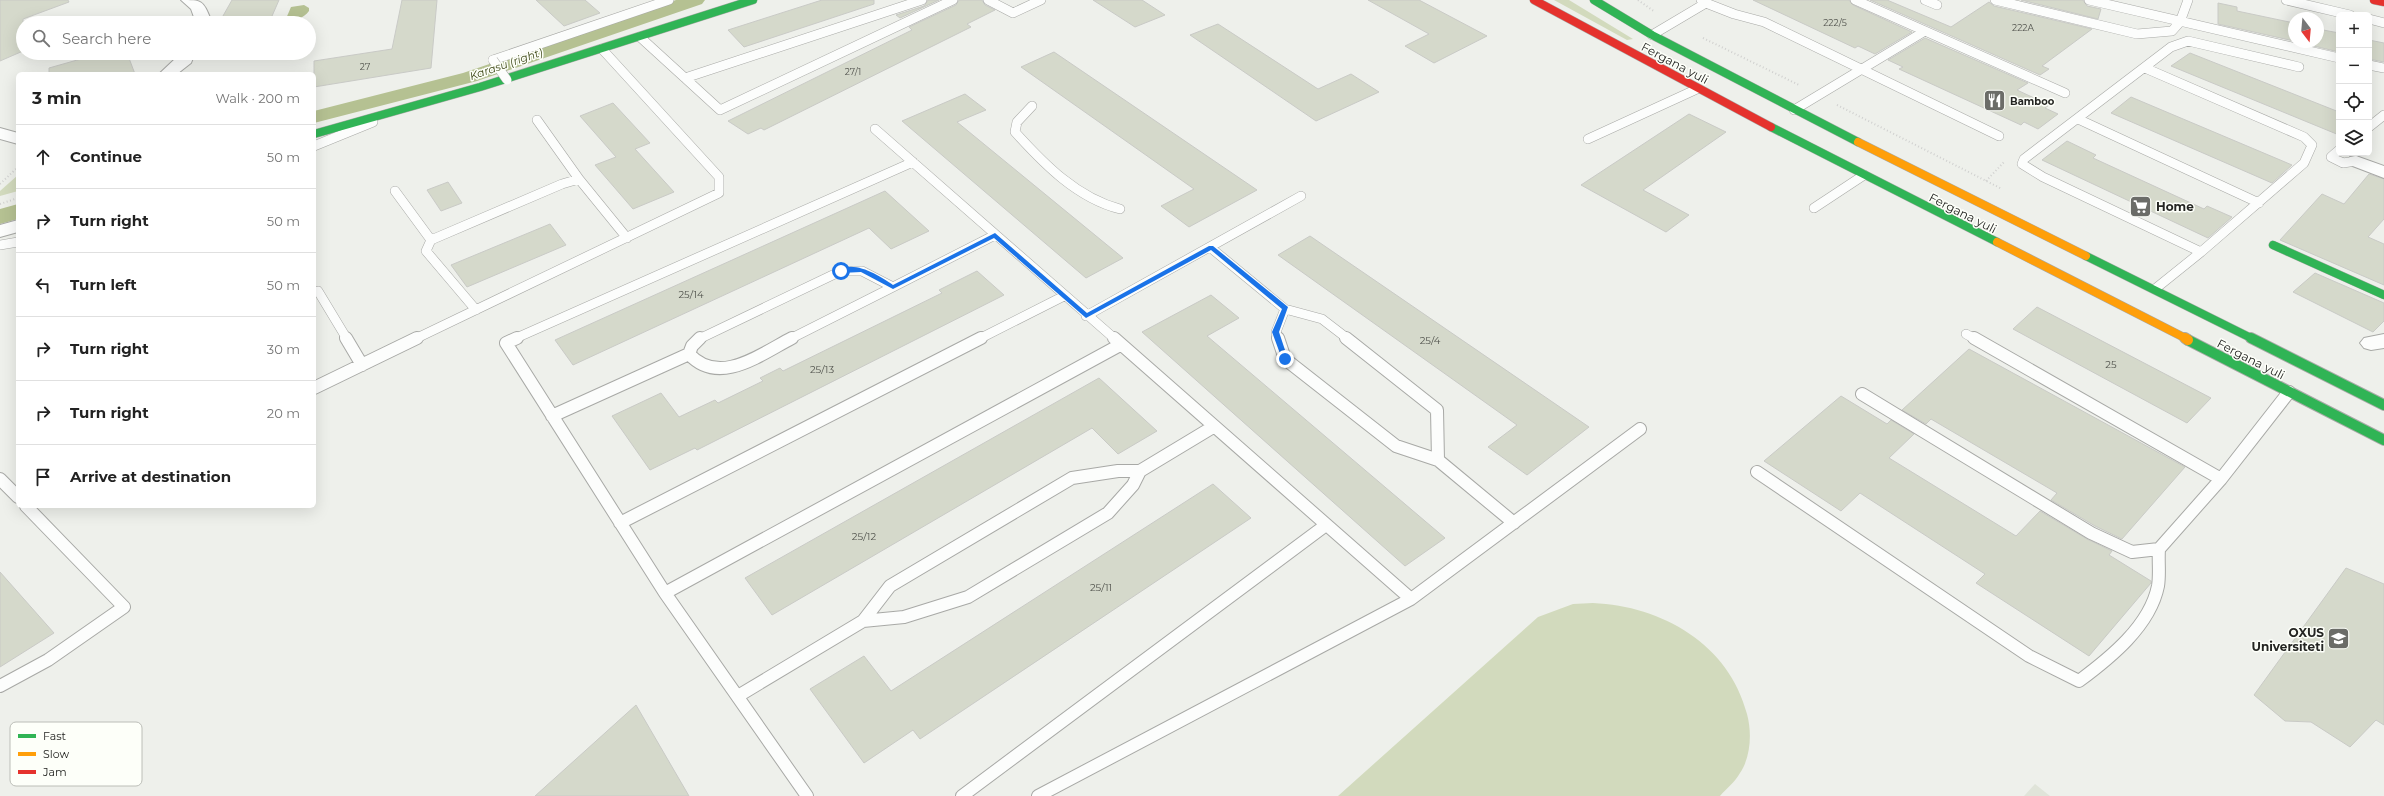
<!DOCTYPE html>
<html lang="en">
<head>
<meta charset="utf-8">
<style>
	body { margin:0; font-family:Montserrat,sans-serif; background:#f6f6f6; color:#222 }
	.controls { position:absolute; right:12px; top:12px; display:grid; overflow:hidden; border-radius:6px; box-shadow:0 4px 16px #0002 }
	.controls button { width:36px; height:36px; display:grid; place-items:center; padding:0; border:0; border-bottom:1px solid #e0e0e0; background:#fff; color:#222; font:20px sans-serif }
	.compass { position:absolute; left:2288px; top:12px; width:36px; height:36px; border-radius:50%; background:#fff; box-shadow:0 4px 16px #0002; rotate:164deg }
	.stop { position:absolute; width:12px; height:12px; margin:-9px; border:3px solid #1a73e8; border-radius:50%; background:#fff }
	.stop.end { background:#1a73e8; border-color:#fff; box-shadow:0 1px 4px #0008 }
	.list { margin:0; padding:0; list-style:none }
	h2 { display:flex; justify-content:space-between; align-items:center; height:52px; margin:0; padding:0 16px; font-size:17px }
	h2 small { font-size:13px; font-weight:400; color:#767676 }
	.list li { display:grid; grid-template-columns:26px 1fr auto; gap:12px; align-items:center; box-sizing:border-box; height:64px; padding:0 16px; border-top:1px solid #e0e0e0 }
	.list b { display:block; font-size:15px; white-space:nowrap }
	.list em { font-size:13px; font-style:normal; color:#767676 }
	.icon { flex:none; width:22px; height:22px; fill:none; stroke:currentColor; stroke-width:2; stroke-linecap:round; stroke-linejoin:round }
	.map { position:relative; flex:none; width:2384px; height:796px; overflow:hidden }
	.search { position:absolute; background:#fff; box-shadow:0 4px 16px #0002; left:16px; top:16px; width:300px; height:44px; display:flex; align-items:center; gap:10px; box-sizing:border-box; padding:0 14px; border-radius:22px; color:#767676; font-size:15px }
	.panel { position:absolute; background:#fff; box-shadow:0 4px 16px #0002; left:16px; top:72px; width:300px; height:436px; border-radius:6px }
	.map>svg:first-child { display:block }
	.built { fill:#e0e4d9 }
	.green { fill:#d2dabd }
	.water { fill:#b5c192 }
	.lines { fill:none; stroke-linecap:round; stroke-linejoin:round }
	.canal { fill:#b5c192; fill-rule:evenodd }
	.building { fill:#d5d9cb; stroke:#c9cac6 }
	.lane-far1-casing { stroke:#a8a9a6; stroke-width:10 }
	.lane-casing { stroke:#a8a9a6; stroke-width:14 }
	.street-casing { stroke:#a8a9a6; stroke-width:2 }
	.fast-far1-casing { stroke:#a8a9a6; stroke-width:9 }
	.fast-casing { stroke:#a8a9a6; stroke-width:12 }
	.slow-far1-casing { stroke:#a8a9a6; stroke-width:9 }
	.slow-casing { stroke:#a8a9a6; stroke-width:12 }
	.jam-casing { stroke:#a8a9a6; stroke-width:9 }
	.path { stroke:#d0d0cf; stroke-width:2; stroke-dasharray:1 2.5; stroke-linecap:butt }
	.lane-far1 { stroke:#fcfdfc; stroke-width:9 }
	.lane { stroke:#fcfdfc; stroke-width:12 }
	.street { fill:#fcfdfc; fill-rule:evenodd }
	.fast-far1 { stroke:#30b455; stroke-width:8 }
	.fast { stroke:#30b455; stroke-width:10 }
	.slow-far1 { stroke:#ff9f0a; stroke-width:8 }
	.slow { stroke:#ff9f0a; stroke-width:10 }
	.jam { stroke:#e5322d; stroke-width:8 }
	.lane-bridge-casing { stroke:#a8a9a6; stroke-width:10; stroke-linecap:butt }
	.lane-bridge { stroke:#fcfdfc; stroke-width:9 }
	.route { fill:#1a73e8 }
	.labels { text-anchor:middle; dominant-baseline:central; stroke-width:3; stroke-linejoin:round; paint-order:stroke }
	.far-number-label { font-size:9px; fill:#50524c }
	.far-poi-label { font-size:10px; font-weight:bold; fill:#242522; stroke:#fdfff9; text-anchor:start }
	.number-label { font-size:10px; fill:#50524c }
	.far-water-label { font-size:11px; font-style:italic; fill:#3c4716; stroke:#fdfff9 }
	.street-label { font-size:12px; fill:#242522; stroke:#fdfff9 }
	.poi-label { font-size:12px; font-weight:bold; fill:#242522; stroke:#fdfff9; text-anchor:start }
	.key { fill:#fdfff9; stroke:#bcbeb8; stroke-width:1 }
	.key-label { font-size:11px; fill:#242522 }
</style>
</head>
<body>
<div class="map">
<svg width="2384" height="796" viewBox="0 0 2384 796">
	<rect width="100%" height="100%" fill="#eef0eb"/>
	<path class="built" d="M 2035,784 L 2050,796 L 2024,796 Z"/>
	<path class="green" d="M 1554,0 L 1569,0 L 1633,39 L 1627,40 Z
		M 18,175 L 18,191 L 0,196 L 0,191 Z
		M 1593,603 C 1662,606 1729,644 1747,714 C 1752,732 1751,757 1740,773 C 1735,782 1726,789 1720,796 L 1338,796 L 1538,617 L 1573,604 Z"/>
	<path class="water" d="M 304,5 L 309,8 L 309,11 C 303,19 295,20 285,21 L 291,7 Z"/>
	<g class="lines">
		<path class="canal" d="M 676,0 L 705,0 L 702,4 L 477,81 L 314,123 L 314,111 L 463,73 Z
			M 18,204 L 18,219 L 0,224 L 0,209 Z"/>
	</g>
	<path class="building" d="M 0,0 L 68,0 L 69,2 L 23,19 L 23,51 L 0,61 Z
		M 232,0 L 279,0 L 269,23 L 219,23 Z
		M 402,0 L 437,0 L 431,68 L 314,87 L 314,61 L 392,49 Z
		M 536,0 L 585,0 L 600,13 L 564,26 Z
		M 822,0 L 874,0 L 874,4 L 744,47 L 728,30 Z
		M 928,0 L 939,0 L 900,18 L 896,15 L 924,6 Z
		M 959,0 L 982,0 L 985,5 L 995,10 L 967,24 L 971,27 L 764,130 L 761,128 L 748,134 L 728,121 L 912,30 L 909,27 L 956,5 Z
		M 1093,0 L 1142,0 L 1165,15 L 1135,27 Z
		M 1368,0 L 1419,0 L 1487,36 L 1434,63 L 1405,46 L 1429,34 Z
		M 1753,0 L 1849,0 L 1853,5 L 1912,32 L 1875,54 L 1858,46 L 1855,48 Z
		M 1870,0 L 1887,0 L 1951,27 L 1989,2 L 1994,6 L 2092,29 L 2042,66 L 2049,69 L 2040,75 Z
		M 2021,0 L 2083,0 L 2087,6 L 2101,9 L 2098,19 Z
		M 2218,3 L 2237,7 L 2237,11 L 2294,23 L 2294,41 L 2218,24 Z
		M 1218,24 L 1318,89 L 1351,74 L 1379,92 L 1316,121 L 1190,35 Z
		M 2318,29 L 2339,33 L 2339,52 L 2297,42 L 2318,42 Z
		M 1925,38 L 2028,83 L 2017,90 L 2049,105 L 2045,108 L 2058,114 L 2038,129 L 2024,122 L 2021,125 L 1899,69 L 1903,67 L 1888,60 Z
		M 2369,40 L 2384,43 L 2384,62 L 2369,59 Z
		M 1054,52 L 1257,190 L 1189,227 L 1161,206 L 1194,189 L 1021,67 Z
		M 102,53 L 127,53 L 135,74 L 49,74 L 49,68 Z
		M 2190,53 L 2339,112 L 2339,135 L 2171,66 Z
		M 965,94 L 986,110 L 957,122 L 1123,258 L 1086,278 L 902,121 Z
		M 2131,97 L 2292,165 L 2272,183 L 2111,113 Z
		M 613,103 L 650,143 L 635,149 L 674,192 L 633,209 L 595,165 L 616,157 L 580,116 Z
		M 1689,114 L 1726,132 L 1643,190 L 1689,215 L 1666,232 L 1581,185 Z
		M 2067,141 L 2096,155 L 2093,158 L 2204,209 L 2207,206 L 2232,217 L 2208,238 L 2042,160 Z
		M 2369,174 L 2384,179 L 2384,219 L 2368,237 L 2384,244 L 2384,285 L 2280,240 L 2322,194 L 2344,204 Z
		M 448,182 L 462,203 L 441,211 L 427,190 Z
		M 885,191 L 929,231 L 891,249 L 869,228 L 573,365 L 555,340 Z
		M 550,224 L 566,245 L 467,287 L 451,265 Z
		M 1310,236 L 1589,427 L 1527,475 L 1488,447 L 1517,425 L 1278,255 Z
		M 977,271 L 1004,295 L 697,450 L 695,448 L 650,470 L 612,416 L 661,393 L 679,417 L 715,400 L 718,403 L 763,381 L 760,378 L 780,368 L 783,371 L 942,293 L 939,290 Z
		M 2315,273 L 2384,303 L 2384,321 L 2373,332 L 2293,292 Z
		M 1211,295 L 1239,318 L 1207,336 L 1445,538 L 1405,566 L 1142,332 Z
		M 2037,307 L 2211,398 L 2187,423 L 2013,329 Z
		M 1969,349 L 2185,467 L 2122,539 L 2095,526 L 2051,500 L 2057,493 L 1931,419 L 1926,424 L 1902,410 Z
		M 1099,378 L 1157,431 L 1118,454 L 1092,428 L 772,615 L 745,578 Z
		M 1841,396 L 1887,424 L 1891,420 L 1914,434 L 1889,458 L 2016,536 L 2040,511 L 2087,539 L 2112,551 L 2109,555 L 2151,581 L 2151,583 L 2089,656 L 1976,583 L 1985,574 L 1860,493 L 1841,511 L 1764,461 Z
		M 1213,484 L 1251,518 L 920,739 L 913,730 L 864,763 L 810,689 L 864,656 L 891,691 Z
		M 2346,568 L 2384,584 L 2384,725 L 2376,720 L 2350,747 L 2311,722 L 2285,721 L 2254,695 Z
		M 0,572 L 54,633 L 0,667 Z
		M 636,705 L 689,796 L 535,796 Z"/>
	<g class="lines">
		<defs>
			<path id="lane-far1" d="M 988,0 L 1013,13 L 1041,0
				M 1855,0 L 2065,93
				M 1925,0 L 1937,5
				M 1995,0 L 2137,34 L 2172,31 L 2180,22 L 2188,0
				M 2089,0 L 2339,58
				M 2286,0 L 2350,15
				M 1706,3 L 1734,14 L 1764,22 L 1999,136
				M 2369,19 L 2384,23
				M 1652,35 L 1706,3 L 1701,0
				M 640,37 L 720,110 L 953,0
				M 493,60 L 669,0
				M 2369,65 L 2384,68
				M 2145,68 L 2304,137 L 2312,145 L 2304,163 L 2201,252
				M 685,78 L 922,0
				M 1032,106 L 1017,122 L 1015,132 C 1044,164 1077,198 1120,209
				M 1794,110 L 1925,31
				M 2078,119 L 2259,203
				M 537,120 L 579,179
				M 2369,127 L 2384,115
				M 875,129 L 1115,339
				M 1588,139 L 1697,89
				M 314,146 L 373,122
				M 2339,150 L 2331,157 L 2343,163 L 2356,161
				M 395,191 L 431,240
				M 1814,208 L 1864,175
				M 0,245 L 18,242
				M 1211,248 L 1285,309 L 1322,319 L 1348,339
				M 893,287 L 995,235
				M 2155,289 L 2201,252 L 2043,177 L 2022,164 L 2024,159 L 2171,47 L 2188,41 L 2299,67
				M 314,292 L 318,291 L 347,339
				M 476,310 L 426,251 L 431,240 L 562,184 L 579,179 L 627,238
				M 1086,316 L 1301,196
				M 1966,334 L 1975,339
				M 415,339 L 719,193 L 719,177 L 602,49
				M 514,339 L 913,162
				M 699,339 L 841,271 L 862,271 L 893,287
				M 790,339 L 893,287
				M 979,339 L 1064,296
				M 1278,339 L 1276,332 L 1285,309"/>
			<path id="lane" d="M 346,338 L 362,365
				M 517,338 L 506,343 L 665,593 L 807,796
				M 700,338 L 692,346 L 689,354 C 719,387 761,354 792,338
				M 1114,338 L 1411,599 L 1640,429
				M 1278,338 L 1285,359 L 1396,446 L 1438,460
				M 1346,338 L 1437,410 L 1438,460 L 1514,523
				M 1974,338 L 2221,479
				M 314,388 L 417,338
				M 1862,394 L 2091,533 L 2132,552 L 2159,549 L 2221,479 L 2289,392
				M 552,416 L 689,354
				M 1757,472 L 2029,656 L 2079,681 C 2110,658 2150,626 2158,586 C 2160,574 2158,561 2159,549
				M 0,479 L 18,497
				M 620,523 L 981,338
				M 665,593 L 1120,345
				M 863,621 L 890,586 L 1072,478 L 1118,471 L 1140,471
				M 0,686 L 48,660 L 124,607 L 26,506
				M 738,696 L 863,621 L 904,617 L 968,597 L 1108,513 L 1133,485 L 1140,471 L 1213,427
				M 962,796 L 1326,525
				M 1038,796 L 1411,599"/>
			<path id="street" d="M 181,0 C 202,0 203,0 211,20 L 209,23 L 193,23 L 195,20 L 191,9 Z
				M 179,53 L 195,53 L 191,63 L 177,74 L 159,74 L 177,57 Z
				M 0,128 L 18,133 L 18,144 L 0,139 Z
				M 2356,156 L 2384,166 L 2384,178 L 2350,165 L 2347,161 L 2350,157 Z
				M 18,220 L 18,232 L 0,237 L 0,225 Z
				M 2384,334 L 2384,348 L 2371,350 L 2364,348 L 2360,343 L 2364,338 Z"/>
			<path id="fast-far1" d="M 1594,0 L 1652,35 L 1858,142
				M 1771,127 L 1997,242
				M 314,134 L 480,87 L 753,0
				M 2273,245 L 2384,295
				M 2086,256 L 2253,339"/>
			<path id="fast" d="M 2251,338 L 2384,405
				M 2188,340 L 2384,440"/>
			<path id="slow-far1" d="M 1858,142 L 2086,256
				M 1997,242 L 2187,339"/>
			<path id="slow" d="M 2185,338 L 2188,340"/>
			<path id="jam" d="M 1534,0 L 1771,127
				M 2374,0 L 2384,2"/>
		</defs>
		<use href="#lane-far1" class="lane-far1-casing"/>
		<use href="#lane" class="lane-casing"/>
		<use href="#street" class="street-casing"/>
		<use href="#fast-far1" class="fast-far1-casing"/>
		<use href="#fast" class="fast-casing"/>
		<use href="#slow-far1" class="slow-far1-casing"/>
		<use href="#slow" class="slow-casing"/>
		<use href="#jam" class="jam-casing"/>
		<path class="path" d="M 1638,0 L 1655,12
			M 1703,38 L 1799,85
			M 1837,105 L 2002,189
			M 1986,181 L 2004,162
			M 0,184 L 18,167
			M 0,204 L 18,198"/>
		<use href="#lane-far1" class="lane-far1"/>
		<use href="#lane" class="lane"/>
		<use href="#street" class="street"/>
		<use href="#fast-far1" class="fast-far1"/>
		<use href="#fast" class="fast"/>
		<use href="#slow-far1" class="slow-far1"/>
		<use href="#slow" class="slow"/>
		<use href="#jam" class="jam"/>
		<defs>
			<path id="lane-bridge" d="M 493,60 L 507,80"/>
		</defs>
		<use href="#lane-bridge" class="lane-bridge-casing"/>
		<use href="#lane-bridge" class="lane-bridge"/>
	</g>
	<path class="route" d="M 995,233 L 1087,313 L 1209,246 L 1213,246 L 1288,307 L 1279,332 L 1288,359 L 1285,361 L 1282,359 L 1272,332 L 1282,309 L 1211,250 L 1086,318 L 994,238 L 893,289 L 861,272 L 841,273 L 838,271 C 853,259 880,276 893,285 Z"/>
	<defs>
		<symbol id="restaurant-square" viewBox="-11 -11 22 22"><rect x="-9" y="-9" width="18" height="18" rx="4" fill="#6b6c68" stroke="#fdfff9"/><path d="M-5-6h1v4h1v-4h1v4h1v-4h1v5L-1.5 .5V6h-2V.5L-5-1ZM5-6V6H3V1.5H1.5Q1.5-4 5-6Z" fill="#fff"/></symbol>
		<symbol id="supermarket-square" viewBox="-11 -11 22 22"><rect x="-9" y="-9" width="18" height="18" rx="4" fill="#6b6c68" stroke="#fdfff9"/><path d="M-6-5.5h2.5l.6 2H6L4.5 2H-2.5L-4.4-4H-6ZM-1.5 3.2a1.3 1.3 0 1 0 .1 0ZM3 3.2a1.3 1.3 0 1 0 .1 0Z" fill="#fff"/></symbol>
		<symbol id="university-square" viewBox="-11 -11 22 22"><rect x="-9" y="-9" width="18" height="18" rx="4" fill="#6b6c68" stroke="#fdfff9"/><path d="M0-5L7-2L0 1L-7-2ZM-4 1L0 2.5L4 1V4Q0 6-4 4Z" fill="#fff"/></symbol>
	</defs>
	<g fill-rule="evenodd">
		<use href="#restaurant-square" x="1982" y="88" width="25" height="25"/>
		<use href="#supermarket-square" x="2128" y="194" width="25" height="25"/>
		<use href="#university-square" x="2326" y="626" width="25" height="25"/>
	</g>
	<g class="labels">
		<g class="far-number-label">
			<text x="1835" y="22">222/5</text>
			<text x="2023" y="27">222A</text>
			<text x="365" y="66">27</text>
			<text x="853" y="71">27/1</text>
		</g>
		<g class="far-poi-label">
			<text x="2010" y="101">Bamboo</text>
		</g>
		<g class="number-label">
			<text x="691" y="294">25/14</text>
			<text x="1430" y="340">25/4</text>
			<text x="2111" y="364">25</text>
			<text x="822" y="369">25/13</text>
			<text x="864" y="536">25/12</text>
			<text x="1101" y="587">25/11</text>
		</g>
		<g class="far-water-label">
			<text transform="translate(506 64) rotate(-19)">Karasu (right)</text>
		</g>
		<g class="street-label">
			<text transform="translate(1675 63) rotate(28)">Fergana yuli</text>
			<text transform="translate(1963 213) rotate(27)">Fergana yuli</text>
			<text transform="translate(2251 359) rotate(27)">Fergana yuli</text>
		</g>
		<g class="poi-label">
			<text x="2156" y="206">Home</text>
			<text x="2324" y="632" text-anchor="end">OXUS<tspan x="2324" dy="14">Universiteti</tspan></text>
		</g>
	</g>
	<rect x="10" y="722" width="132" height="64" rx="6" class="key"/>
	<rect x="18" y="734" width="18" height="4" fill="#30b455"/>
	<rect x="18" y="752" width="18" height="4" fill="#ff9f0a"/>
	<rect x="18" y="770" width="18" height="4" fill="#e5322d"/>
	<g class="key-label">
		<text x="43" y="740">Fast</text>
		<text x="43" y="758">Slow</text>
		<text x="43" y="776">Jam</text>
	</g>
</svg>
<div class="controls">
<button>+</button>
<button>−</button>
<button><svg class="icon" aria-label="locate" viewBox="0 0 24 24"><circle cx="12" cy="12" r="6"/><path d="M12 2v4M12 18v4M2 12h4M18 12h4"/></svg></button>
<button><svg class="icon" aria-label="layers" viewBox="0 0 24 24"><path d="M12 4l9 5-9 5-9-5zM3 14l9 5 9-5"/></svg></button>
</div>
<svg class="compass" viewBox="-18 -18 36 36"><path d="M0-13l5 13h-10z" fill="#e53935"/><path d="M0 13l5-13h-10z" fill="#767676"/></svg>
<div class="stop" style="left:841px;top:271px"></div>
<div class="stop end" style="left:1285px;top:359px"></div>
<div class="search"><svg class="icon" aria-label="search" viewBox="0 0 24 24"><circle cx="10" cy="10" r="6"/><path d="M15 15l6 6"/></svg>Search here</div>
<section class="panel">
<h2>3 min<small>Walk · 200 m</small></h2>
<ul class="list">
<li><svg class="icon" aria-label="ahead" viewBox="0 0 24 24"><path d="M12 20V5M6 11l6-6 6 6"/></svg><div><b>Continue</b></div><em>50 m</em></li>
<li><svg class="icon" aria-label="right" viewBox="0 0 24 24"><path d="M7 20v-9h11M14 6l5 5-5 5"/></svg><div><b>Turn right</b></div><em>50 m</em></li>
<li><svg class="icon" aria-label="left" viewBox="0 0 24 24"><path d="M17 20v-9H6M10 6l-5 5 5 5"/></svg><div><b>Turn left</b></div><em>50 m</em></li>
<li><svg class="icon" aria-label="right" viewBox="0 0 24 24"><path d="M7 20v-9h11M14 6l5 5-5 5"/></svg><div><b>Turn right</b></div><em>30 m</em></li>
<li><svg class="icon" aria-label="right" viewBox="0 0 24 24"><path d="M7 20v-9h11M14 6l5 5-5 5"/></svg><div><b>Turn right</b></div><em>20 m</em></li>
<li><svg class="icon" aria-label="arrive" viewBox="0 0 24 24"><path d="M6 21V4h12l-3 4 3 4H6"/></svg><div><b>Arrive at destination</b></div></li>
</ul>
</section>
</div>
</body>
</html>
